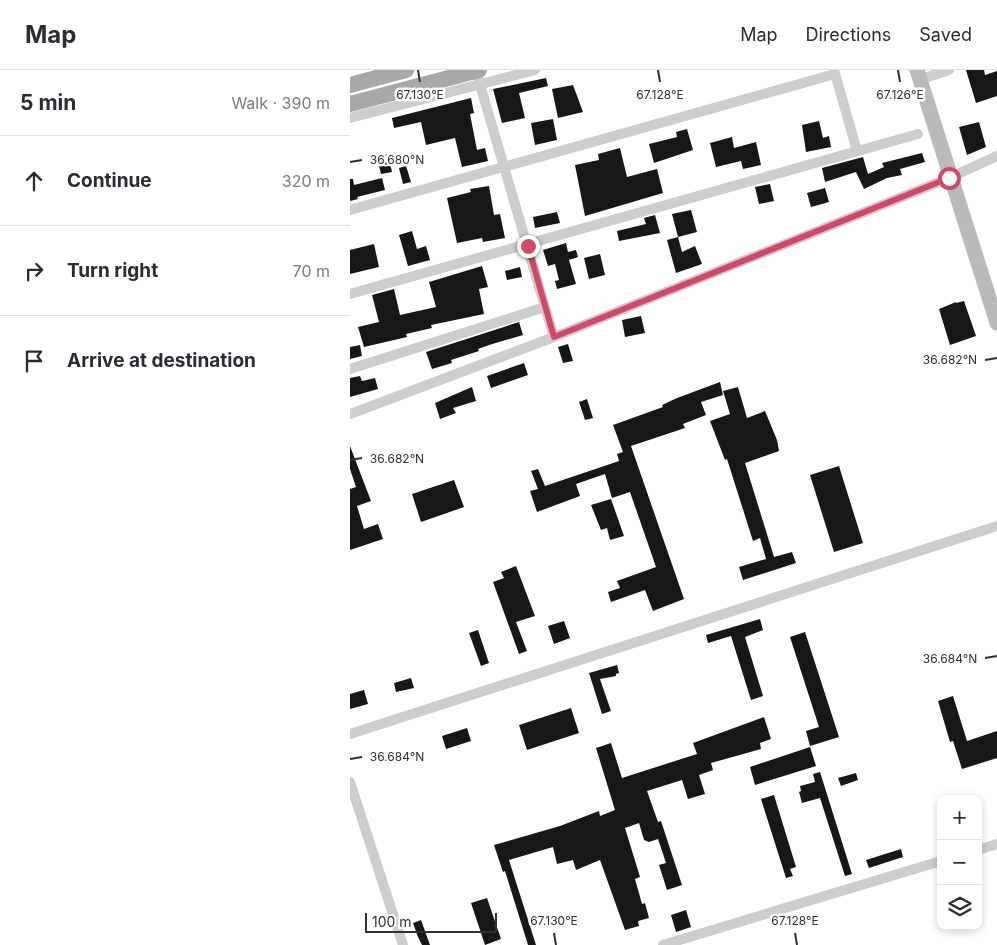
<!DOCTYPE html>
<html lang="en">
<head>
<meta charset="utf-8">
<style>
	body { margin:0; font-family:Inter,sans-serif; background:#f2f2f3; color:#2b2b33 }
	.controls { position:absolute; right:15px; bottom:15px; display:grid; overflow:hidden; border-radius:10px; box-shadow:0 2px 8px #0003 }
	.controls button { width:45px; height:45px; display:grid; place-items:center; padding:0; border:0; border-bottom:1px solid #e1e1e2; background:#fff; color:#2b2b33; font:25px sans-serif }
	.scale { position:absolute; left:15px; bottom:12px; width:132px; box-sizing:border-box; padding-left:5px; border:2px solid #303030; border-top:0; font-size:14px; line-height:18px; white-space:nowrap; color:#303030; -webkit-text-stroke:4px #fff; paint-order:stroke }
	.stop { position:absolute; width:15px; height:15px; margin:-11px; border:4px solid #d24869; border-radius:50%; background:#fff }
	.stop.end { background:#d24869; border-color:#fff; box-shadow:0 1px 5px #0008 }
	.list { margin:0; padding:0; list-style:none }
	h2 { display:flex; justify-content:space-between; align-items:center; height:65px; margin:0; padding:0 20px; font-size:21px }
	h2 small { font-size:16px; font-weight:400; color:#7c7c81 }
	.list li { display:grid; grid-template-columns:32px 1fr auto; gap:15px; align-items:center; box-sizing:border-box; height:90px; padding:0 20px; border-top:1px solid #e1e1e2 }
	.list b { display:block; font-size:19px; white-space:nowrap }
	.list em { font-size:16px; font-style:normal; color:#7c7c81 }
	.icon { flex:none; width:28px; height:28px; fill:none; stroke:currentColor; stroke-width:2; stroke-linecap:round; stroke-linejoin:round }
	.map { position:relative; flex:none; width:647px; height:875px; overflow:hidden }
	header { display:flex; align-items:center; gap:30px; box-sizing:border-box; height:70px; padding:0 25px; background:#fff; border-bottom:1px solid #e1e1e2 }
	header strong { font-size:24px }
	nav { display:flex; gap:28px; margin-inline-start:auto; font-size:18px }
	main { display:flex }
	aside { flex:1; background:#fff }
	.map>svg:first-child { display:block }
	.building { fill:#171717 }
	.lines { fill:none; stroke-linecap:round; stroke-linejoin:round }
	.street { stroke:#cdcdcd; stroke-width:10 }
	.secondary { stroke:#bababa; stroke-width:15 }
	.primary { stroke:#a8a8a8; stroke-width:16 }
	.route { stroke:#d24869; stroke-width:6 }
	.ticks { fill:none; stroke:#303030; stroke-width:2 }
	.ticks-label { font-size:12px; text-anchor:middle; fill:#303030; stroke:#fff; stroke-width:5; stroke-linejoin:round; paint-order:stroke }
</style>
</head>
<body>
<header>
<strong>Map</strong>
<nav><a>Map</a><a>Directions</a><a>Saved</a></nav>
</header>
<main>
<aside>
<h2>5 min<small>Walk · 390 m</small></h2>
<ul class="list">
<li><svg class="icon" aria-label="ahead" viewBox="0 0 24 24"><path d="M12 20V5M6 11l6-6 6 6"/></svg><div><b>Continue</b></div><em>320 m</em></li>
<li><svg class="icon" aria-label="right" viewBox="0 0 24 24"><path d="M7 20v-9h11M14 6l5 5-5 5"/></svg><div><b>Turn right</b></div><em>70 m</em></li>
<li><svg class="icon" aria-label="arrive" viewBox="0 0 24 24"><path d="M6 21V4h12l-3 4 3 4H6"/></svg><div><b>Arrive at destination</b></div></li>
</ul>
</aside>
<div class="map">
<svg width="647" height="875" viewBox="0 0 647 875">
	<rect width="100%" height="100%" fill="#fff"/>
	<path class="building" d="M 616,0 L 634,0 L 635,5 L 647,1 L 647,26 L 626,33 Z
		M 196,8 L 198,16 L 169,23 L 175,48 L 152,53 L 143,19 Z
		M 223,15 L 233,42 L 208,48 L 202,19 Z
		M 121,28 L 124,43 L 120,44 L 127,80 L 135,78 L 138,91 L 112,97 L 105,68 L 76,75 L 71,52 L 44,58 L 42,48 Z
		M 203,49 L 207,70 L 185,75 L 181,53 Z
		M 469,51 L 473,68 L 479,66 L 481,77 L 456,82 L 452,55 Z
		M 629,52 L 636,77 L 617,85 L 609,57 Z
		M 337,59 L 343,80 L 304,93 L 299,74 L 327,67 L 326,62 Z
		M 382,67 L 384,78 L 406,72 L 411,95 L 393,99 L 391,91 L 366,97 L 360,73 Z
		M 270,78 L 277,107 L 307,99 L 313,123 L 235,146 L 225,95 L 249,90 L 248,84 Z
		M 572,83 L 575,92 L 550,99 L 552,105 L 537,108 L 514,119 L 506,102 L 475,112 L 472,98 L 513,87 L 518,104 L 534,97 L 532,93 Z
		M 38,84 L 42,102 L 31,104 L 27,87 Z
		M 56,96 L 61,112 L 53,114 L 49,98 Z
		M 32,108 L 35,120 L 7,127 L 8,129 L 0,131 L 0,109 L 3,109 L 4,115 Z
		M 420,114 L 424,131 L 409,134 L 405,117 Z
		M 139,116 L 144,145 L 150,144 L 155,168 L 133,172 L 132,168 L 107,173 L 97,128 L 121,122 L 120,119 Z
		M 475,118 L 479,132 L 461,137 L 457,123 Z
		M 341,140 L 347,162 L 328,167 L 322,144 Z
		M 207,142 L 210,153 L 185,158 L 183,147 Z
		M 305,145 L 310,163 L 269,171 L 267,161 L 296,154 L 294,148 Z
		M 62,161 L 67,179 L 76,176 L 80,190 L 58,196 L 49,165 Z
		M 328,167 L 332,182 L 345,176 L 352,194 L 326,203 L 317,170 Z
		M 216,173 L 218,182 L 226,180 L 228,187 L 219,190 L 226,214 L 207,219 L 205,211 L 209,210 L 205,194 L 198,196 L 193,180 Z
		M 24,174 L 29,197 L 0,204 L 0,180 Z
		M 250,184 L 255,205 L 239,209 L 234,188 Z
		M 132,196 L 138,217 L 129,219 L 134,244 L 81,255 L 82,258 L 56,264 L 57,267 L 14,277 L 8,257 L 29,252 L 22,225 L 44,219 L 50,245 L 86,237 L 79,212 Z
		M 170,197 L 172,207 L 157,210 L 155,201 Z
		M 614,231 L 626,266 L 600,275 L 589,239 L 606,232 L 606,233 Z
		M 291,246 L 295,263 L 275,267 L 272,250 Z
		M 169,252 L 173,265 L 139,275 L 128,279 L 129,281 L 101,290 L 102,293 L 82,299 L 76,282 Z
		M 218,274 L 223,291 L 213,293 L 208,277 Z
		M 10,275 L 12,286 L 0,289 L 0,277 Z
		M 174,293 L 178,305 L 141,318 L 137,306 Z
		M 10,306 L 12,311 L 25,308 L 28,319 L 0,327 L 0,308 Z
		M 370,312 L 373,325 L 351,332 L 356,345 L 333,354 L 335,358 L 281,376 L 334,529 L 303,541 L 295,520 L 261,532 L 258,522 L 270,518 L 267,511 L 306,497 L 280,422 L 262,428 L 255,404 L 226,414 L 230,426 L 187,442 L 180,421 L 188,419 L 181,401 L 188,399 L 195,416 L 269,391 L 267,384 L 273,382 L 263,355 L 313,337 L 312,335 L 327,328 Z
		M 122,317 L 126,331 L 103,338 L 106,343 L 90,349 L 85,333 Z
		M 388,317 L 397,348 L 415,341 L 427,370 L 429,381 L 395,393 L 424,487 L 442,482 L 446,493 L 393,510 L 389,497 L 416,489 L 410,468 L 403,471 L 377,389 L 375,390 L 360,351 L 380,344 L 373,321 Z
		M 237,329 L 243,348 L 235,350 L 229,332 Z
		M 0,376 L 21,431 L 7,436 L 14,459 L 28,454 L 33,469 L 0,480 L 0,419 L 6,417 L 0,399 Z
		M 489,396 L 513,473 L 484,482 L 460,405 Z
		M 104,410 L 114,437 L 71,452 L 62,424 Z
		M 261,429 L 274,466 L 260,470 L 257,458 L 251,460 L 241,435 Z
		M 166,496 L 185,546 L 166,552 L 177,581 L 169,584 L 143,512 L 154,508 L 151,502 Z
		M 410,549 L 413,560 L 395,567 L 413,626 L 401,630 L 381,566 L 358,573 L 356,565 Z
		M 214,551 L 220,568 L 204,574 L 198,556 Z
		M 128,560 L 139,593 L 131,596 L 119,563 Z
		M 455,562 L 489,667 L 460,676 L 456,661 L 469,657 L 440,567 Z
		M 267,595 L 269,603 L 266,604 L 266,606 L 250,609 L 261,641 L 252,644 L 239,603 Z
		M 61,608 L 64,618 L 46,622 L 44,613 Z
		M 14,620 L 18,634 L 0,639 L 0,624 Z
		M 603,626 L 617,671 L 647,661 L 647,688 L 612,699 L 603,671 L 600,672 L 588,631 Z
		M 221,638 L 229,663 L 177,680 L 169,655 Z
		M 414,647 L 421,669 L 410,673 L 411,679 L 361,693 L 363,700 L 349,705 L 355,724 L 338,729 L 332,710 L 297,721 L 308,752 L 311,751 L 332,815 L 317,820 L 309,795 L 316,793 L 308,769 L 299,772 L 294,770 L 289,753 L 275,758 L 290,807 L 285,809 L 292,834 L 295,833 L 299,848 L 288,851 L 289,856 L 275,860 L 250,790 L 226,800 L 223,790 L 207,794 L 203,777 L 159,790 L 186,875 L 178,875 L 155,801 L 153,802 L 144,775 L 210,756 L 249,741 L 250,746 L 265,740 L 246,678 L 261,673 L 272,708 L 347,684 L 343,673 Z
		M 117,658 L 121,671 L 96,679 L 92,666 Z
		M 460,677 L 466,696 L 405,715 L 400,697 Z
		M 470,702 L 502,804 L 495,806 L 470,728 L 452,733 L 449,722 L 451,721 L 450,716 L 465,712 L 463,704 Z
		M 506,703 L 508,710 L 491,716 L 488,708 Z
		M 424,725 L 446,797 L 440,799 L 443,806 L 436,808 L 411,729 Z
		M 551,779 L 553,787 L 519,798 L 516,790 Z
		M 137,828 L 151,869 L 135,875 L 121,833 Z
		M 336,840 L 341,857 L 326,862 L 321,845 Z
		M 71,850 L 80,875 L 72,875 L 68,867 L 63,853 Z"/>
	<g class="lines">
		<path class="street" d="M 484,0 L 507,81
			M 569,10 L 599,0
			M 0,48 L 185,0
			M 0,140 L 485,4
			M 0,224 L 568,64
			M 195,237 L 204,267
			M 0,299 L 195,237 L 126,1
			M 0,344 L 204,267 L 599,108 L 647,86
			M 0,664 L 647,456
			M 0,712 L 53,875
			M 628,780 L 647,774
			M 313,875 L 591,791"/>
		<path class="secondary" d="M 567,0 L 647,253"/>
		<path class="primary" d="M 0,15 L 56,0
			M 0,34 L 129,0"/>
	</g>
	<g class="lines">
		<path class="route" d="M 178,176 L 204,267 L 599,108"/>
	</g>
	<path class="ticks" d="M 68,0 L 70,12M 308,0 L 310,12M 548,0 L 550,12M 0,92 L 12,90M 635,290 L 647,288M 0,390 L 12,388M 635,588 L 647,586M 0,689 L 12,687M 204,863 L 206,875M 445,863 L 447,875"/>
	<g class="ticks-label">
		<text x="70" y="29">67.130°E</text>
		<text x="310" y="29">67.128°E</text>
		<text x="550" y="29">67.126°E</text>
		<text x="47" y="94">36.680°N</text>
		<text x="600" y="294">36.682°N</text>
		<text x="47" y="393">36.682°N</text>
		<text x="600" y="593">36.684°N</text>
		<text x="47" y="691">36.684°N</text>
		<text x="204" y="855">67.130°E</text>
		<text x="445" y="855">67.128°E</text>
	</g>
</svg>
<div class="controls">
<button>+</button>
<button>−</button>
<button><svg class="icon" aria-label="layers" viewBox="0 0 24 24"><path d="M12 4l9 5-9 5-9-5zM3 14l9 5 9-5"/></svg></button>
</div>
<div class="scale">100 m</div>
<div class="stop" style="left:599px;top:108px"></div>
<div class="stop end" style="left:178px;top:176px"></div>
</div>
</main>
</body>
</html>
